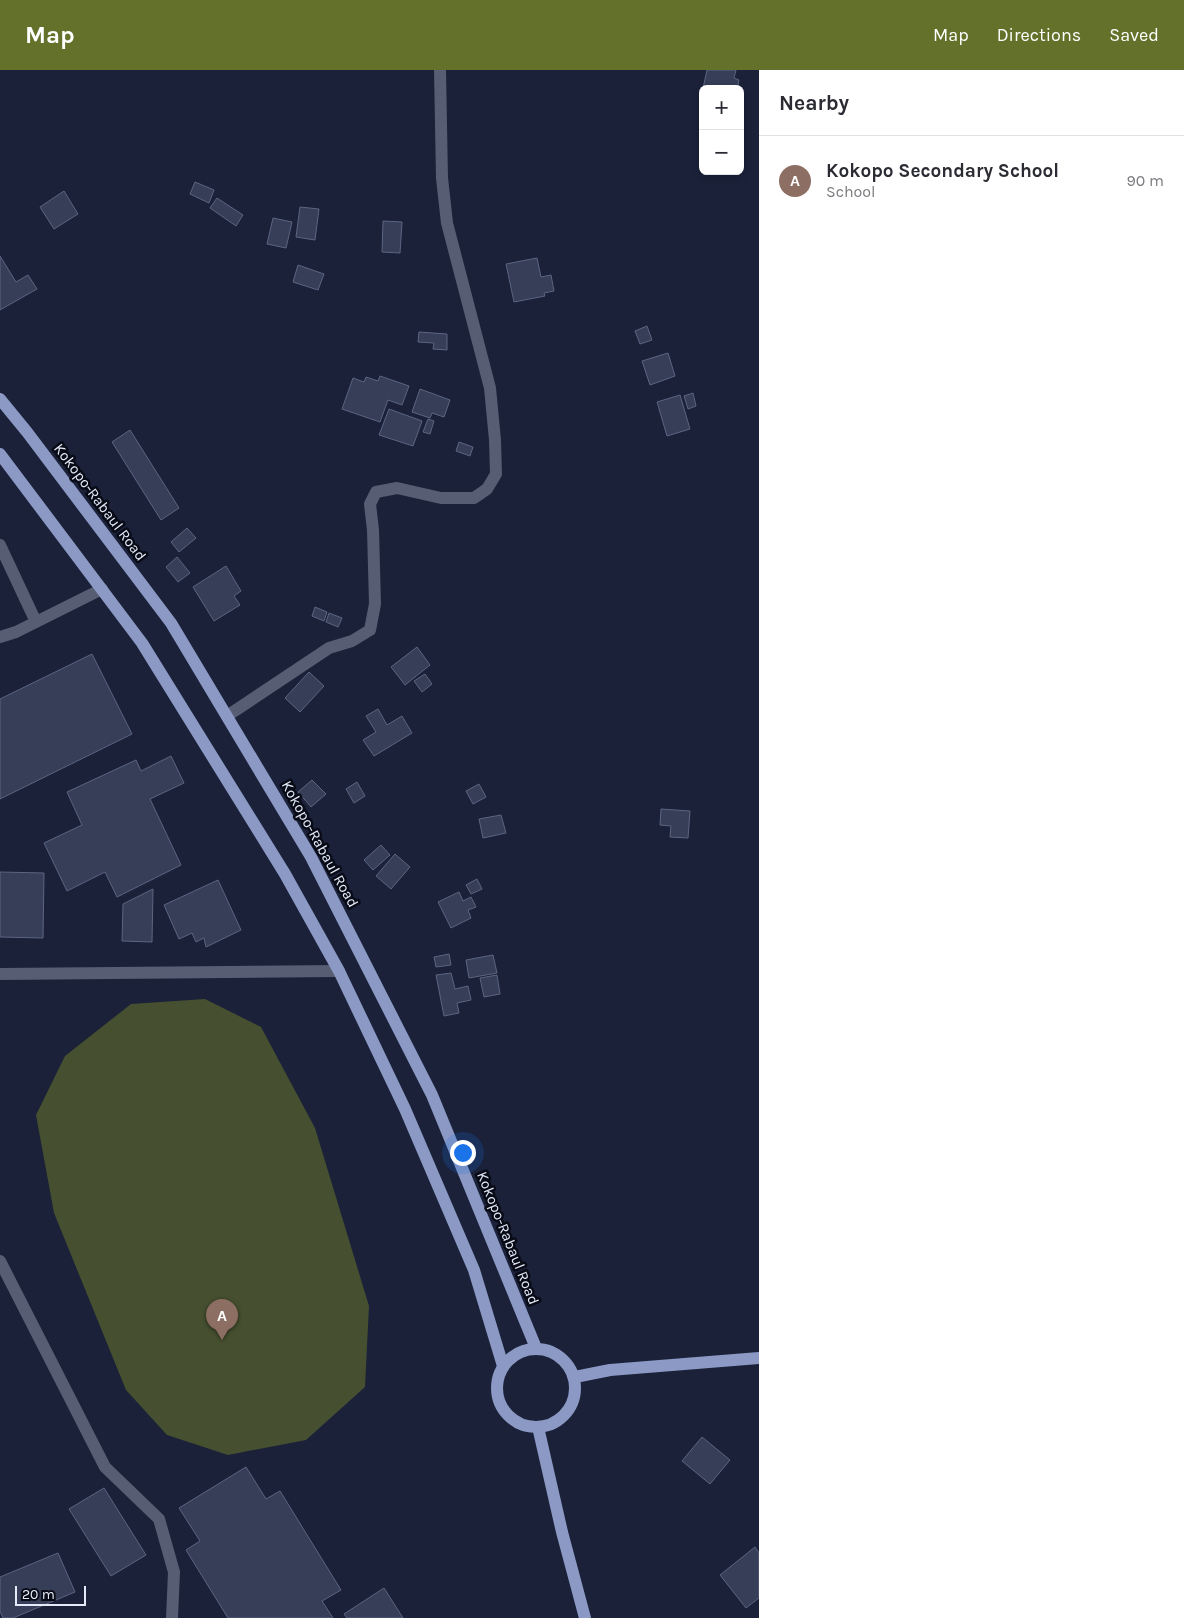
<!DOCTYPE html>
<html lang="en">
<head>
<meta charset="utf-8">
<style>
	body { margin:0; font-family:Karla,sans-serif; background:#f2f2f3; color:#2b2b33 }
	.controls { position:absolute; right:15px; top:15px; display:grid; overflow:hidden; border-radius:8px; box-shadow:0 2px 8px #0003 }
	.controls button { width:45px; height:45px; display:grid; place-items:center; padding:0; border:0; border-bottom:1px solid #e1e1e2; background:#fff; color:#2b2b33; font:25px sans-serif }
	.scale { position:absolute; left:15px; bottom:12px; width:71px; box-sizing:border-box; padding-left:5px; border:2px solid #e4eafa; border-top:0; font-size:14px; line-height:18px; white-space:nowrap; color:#e4eafa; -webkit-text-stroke:4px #080b16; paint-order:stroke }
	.you { position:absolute; left:462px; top:1082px; width:18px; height:18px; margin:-12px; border:4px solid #fff; border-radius:50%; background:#1a73e8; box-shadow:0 0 0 8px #1a73e833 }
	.badge { display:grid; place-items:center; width:32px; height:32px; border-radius:50%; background:#63712a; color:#fff; font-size:16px; font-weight:700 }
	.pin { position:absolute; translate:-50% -41px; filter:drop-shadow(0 1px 2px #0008) }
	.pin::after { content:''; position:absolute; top:26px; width:18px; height:15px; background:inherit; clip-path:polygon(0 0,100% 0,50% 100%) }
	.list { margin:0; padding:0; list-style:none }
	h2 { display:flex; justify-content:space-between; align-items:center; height:65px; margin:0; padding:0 20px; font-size:21px }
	h2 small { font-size:16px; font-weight:400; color:#7c7c81 }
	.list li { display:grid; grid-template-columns:32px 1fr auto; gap:15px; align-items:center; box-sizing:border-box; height:90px; padding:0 20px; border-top:1px solid #e1e1e2 }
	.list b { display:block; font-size:19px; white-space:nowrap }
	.list p { margin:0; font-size:16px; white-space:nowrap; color:#7c7c81 }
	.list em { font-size:16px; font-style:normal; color:#7c7c81 }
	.map { position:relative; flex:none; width:759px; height:1548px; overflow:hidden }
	header { display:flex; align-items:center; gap:30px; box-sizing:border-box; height:70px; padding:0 25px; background:#63712a; color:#fff }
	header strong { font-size:24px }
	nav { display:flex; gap:28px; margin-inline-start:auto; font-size:18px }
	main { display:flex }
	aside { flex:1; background:#fff }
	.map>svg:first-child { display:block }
	.green { fill:#464f2f }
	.building { fill:#363e58; stroke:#5c6581 }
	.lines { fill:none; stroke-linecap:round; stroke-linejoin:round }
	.lane { stroke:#575e73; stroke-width:12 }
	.street { stroke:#575e73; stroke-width:12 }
	.primary { stroke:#8b99c4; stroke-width:12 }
	.labels { text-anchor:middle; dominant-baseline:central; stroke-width:5; stroke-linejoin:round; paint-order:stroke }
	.street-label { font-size:15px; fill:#e4eafa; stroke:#080b16 }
</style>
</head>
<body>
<header>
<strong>Map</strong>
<nav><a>Map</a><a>Directions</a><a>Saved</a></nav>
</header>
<main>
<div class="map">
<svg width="759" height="1548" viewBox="0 0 759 1548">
	<rect width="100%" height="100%" fill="#1a2139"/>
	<path class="green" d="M 205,929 L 261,957 L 315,1058 L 369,1236 L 365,1317 L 306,1370 L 228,1385 L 167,1365 L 126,1320 L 54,1143 L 36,1045 L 65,986 L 131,934 Z"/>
	<path class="building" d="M 707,0 L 736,0 L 734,8 L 739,10 L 737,19 L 703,19 L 703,33 L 700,32 Z
		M 195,112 L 214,120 L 209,133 L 190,124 Z
		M 64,121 L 78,144 L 54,159 L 40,137 Z
		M 217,128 L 243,145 L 236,156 L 210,138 Z
		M 300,137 L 319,139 L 315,170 L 296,167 Z
		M 273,148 L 292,152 L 286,178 L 267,174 Z
		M 383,151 L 402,152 L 400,183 L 382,182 Z
		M 0,186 L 16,212 L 28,205 L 37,219 L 0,240 Z
		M 537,188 L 541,207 L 551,205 L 554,221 L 544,223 L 545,226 L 514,232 L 506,194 Z
		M 298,195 L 324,204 L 318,220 L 293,212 Z
		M 647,256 L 652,270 L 640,274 L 635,261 Z
		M 419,262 L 447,264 L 447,280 L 433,279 L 434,273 L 418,272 Z
		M 668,283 L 675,306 L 650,315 L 642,291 Z
		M 380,306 L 409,316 L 402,335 L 388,330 L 380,352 L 342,339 L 353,308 L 364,312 L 366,307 L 378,311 Z
		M 420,319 L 450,330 L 444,347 L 432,343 L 430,348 L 412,342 Z
		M 693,323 L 696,336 L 688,339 L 684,326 Z
		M 680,325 L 690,359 L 667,366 L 657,332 Z
		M 389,339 L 422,351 L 413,376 L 379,365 Z
		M 428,349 L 434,351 L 430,364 L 423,362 Z
		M 130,360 L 179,438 L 161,450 L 112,372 Z
		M 459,372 L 473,377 L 470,386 L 456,381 Z
		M 187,458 L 196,468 L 179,482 L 171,472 Z
		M 177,487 L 190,503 L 178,512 L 166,497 Z
		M 226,496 L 241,521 L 234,526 L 240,535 L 214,551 L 193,517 Z
		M 315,537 L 327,542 L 324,551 L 312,546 Z
		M 329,543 L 342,548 L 338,557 L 326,552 Z
		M 417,577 L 430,595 L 405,615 L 391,597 Z
		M 92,584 L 132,664 L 0,729 L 0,629 Z
		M 309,602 L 324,616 L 300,642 L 285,628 Z
		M 425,604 L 432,614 L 422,622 L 414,611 Z
		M 378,639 L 387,655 L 402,646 L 412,663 L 374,686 L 363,670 L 376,662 L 366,646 Z
		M 171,686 L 184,713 L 150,729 L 181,795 L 117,827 L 105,802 L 67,821 L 44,773 L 82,755 L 67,722 L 136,690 L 141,701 Z
		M 312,710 L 326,724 L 311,737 L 298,722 Z
		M 357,712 L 365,726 L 354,733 L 346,719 Z
		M 479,714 L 486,727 L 473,734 L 466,721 Z
		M 661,739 L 690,741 L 688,768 L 670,767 L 671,756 L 660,755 Z
		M 501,745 L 506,763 L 483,768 L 479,749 Z
		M 381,775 L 390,785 L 373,800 L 364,790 Z
		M 395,784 L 410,797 L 391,819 L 376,806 Z
		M 0,802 L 44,803 L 43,868 L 0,867 Z
		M 477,809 L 482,819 L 471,824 L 466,815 Z
		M 218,810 L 241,860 L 206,877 L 204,868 L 196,872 L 192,863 L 179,869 L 164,835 Z
		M 153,819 L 152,872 L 122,871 L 123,834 Z
		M 459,822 L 463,831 L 471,827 L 476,837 L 468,840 L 471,848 L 451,858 L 438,832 Z
		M 449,884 L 451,895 L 436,897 L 434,887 Z
		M 493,885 L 497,903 L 469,908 L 466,890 Z
		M 451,903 L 455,919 L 468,916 L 471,930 L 457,933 L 459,943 L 444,946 L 436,905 Z
		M 497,905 L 500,924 L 484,927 L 480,908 Z
		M 702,1367 L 730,1390 L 710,1414 L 682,1391 Z
		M 246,1397 L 266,1429 L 280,1421 L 341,1520 L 322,1531 L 333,1548 L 228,1548 L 186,1480 L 200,1471 L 179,1438 Z
		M 104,1418 L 146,1485 L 111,1506 L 69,1439 Z
		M 755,1477 L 759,1483 L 759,1528 L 746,1538 L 720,1505 Z
		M 58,1483 L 75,1522 L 13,1548 L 3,1548 L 0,1541 L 0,1507 Z
		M 384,1518 L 403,1548 L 347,1548 L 344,1544 Z"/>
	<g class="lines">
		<path class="lane" d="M 0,475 L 36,552
			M 0,567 L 16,562 L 102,519"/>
		<path class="street" d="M 227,646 L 329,578 L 352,571 L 370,560 L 375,534 L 373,460 L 370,434 L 376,422 L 397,418 L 441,428 L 474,428 L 487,419 L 496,404 L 495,370 L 490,318 L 447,153 L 442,108 L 440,0
			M 0,904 L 339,901
			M 0,1191 L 105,1397 L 159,1449 L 174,1502 L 172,1548"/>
		<path class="primary" d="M 0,329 L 27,362 L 171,553 L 311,787 L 432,1025 L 536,1278
			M 0,384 L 142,573 L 285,804 L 339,901 L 405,1039 L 474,1200 L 503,1296
			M497 1318a39 39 0 1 1 78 0a39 39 0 1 1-78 0Z
			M 575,1307 L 610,1300 L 759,1288
			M 538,1357 L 562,1462 L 585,1548"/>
	</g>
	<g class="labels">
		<g class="street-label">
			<text transform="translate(100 432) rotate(53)">Kokopo-Rabaul Road</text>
			<text transform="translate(320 774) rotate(61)">Kokopo-Rabaul Road</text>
			<text transform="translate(508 1168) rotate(68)">Kokopo-Rabaul Road</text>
		</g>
	</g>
</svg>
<div class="controls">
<button>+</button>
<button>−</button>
</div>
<div class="scale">20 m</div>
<div class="you"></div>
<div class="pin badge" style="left:222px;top:1270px;background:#8d6e63">A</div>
</div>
<aside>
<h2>Nearby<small></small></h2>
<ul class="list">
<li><span class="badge" style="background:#8d6e63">A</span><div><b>Kokopo Secondary School</b><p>School</p></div><em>90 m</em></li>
</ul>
</aside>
</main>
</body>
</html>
